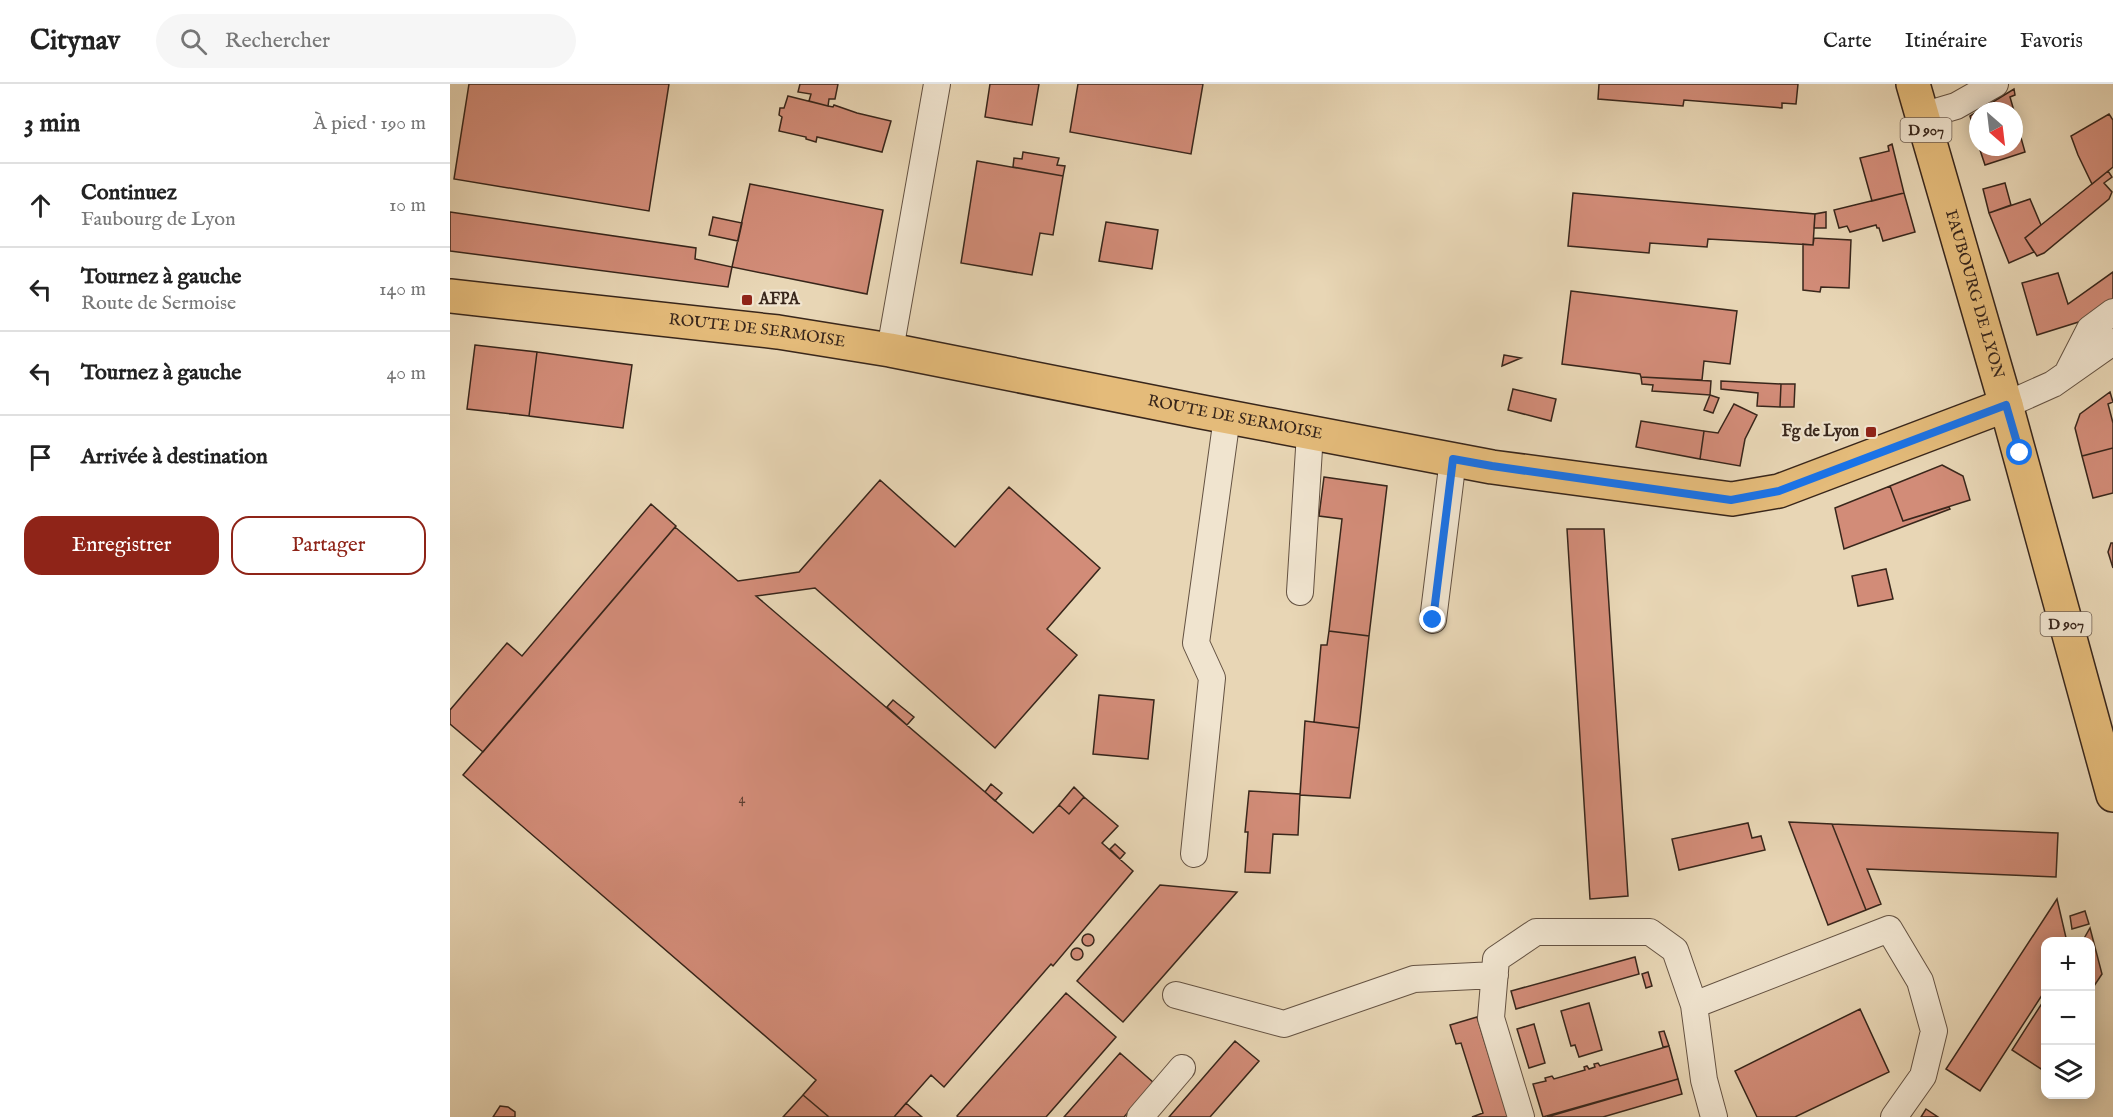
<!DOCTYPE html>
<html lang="fr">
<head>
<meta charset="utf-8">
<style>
	body { margin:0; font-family:"IM FELL English",serif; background:#f6f6f6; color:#222 }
	.controls { position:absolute; right:18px; bottom:18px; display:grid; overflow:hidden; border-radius:12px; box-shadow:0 3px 15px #0003 }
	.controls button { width:54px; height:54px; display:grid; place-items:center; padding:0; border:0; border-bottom:2px solid #e0e0e0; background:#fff; color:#222; font:30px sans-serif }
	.compass { position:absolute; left:1519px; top:18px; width:54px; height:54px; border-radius:50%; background:#fff; box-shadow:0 3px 15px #0003; rotate:152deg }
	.stop { position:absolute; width:18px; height:18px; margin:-14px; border:4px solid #1a73e8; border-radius:50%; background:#fff }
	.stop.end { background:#1a73e8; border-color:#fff; box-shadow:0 2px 6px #0008 }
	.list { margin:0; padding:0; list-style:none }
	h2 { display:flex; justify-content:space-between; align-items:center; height:78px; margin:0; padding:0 24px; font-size:26px }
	h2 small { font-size:20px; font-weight:400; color:#767676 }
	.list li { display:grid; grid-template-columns:39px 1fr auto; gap:18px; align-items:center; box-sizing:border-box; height:84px; padding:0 24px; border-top:2px solid #e0e0e0 }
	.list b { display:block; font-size:22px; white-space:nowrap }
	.list p { margin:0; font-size:20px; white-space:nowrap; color:#767676 }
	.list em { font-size:20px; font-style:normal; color:#767676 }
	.actions { display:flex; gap:12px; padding:18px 24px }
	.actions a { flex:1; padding:14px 0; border:2px solid #8f2418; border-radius:18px; text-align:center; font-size:21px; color:#8f2418 }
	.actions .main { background:#8f2418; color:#fff }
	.icon { flex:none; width:33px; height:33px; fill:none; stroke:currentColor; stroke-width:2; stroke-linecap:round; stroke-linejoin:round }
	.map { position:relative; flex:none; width:1663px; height:1033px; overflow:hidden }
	header { display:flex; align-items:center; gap:36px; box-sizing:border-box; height:84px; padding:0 30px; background:#fff; border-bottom:2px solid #e0e0e0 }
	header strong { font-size:28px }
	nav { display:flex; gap:33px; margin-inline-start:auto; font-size:21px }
	.search { width:420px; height:54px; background:#f6f6f6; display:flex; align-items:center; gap:15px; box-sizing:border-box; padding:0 21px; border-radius:33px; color:#767676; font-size:22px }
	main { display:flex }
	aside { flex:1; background:#fff }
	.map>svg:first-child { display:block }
	.building { fill:#d28c78; stroke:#38261b; stroke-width:1.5 }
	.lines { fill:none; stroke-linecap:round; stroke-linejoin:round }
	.minor-casing { stroke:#645242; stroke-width:28 }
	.major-casing { stroke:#38261b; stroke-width:36 }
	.minor { stroke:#f0e4cf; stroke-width:26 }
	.major { stroke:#e4bb7a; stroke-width:33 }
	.route { stroke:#1a73e8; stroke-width:8 }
	.poi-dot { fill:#8f2418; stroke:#f0e4cf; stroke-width:2 }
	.labels { text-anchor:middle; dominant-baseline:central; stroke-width:4.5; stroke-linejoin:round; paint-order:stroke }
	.number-label { font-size:14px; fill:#5e4032 }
	.shield { fill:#f0e4cf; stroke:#6f5f51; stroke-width:1.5 }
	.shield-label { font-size:15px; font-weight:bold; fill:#38261b }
	.street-label { font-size:16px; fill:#38261b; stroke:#f0e4cf }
	.poi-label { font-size:16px; font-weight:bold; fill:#38261b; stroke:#f0e4cf; text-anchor:start }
</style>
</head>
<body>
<header>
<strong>Citynav</strong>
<div class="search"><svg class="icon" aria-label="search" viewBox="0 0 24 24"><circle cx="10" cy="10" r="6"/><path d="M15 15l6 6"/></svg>Rechercher</div>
<nav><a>Carte</a><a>Itinéraire</a><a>Favoris</a></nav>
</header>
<main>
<aside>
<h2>3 min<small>À pied · 190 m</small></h2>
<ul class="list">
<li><svg class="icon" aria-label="ahead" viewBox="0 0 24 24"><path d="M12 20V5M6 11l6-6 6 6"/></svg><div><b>Continuez</b><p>Faubourg de Lyon</p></div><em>10 m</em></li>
<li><svg class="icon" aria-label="left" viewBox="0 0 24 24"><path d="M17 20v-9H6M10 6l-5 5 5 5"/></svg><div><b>Tournez à gauche</b><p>Route de Sermoise</p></div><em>140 m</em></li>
<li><svg class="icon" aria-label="left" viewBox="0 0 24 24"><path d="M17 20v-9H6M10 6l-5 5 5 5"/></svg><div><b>Tournez à gauche</b></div><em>40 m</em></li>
<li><svg class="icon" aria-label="arrive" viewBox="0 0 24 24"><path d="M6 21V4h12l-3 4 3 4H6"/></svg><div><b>Arrivée à destination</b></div></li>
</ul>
<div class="actions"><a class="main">Enregistrer</a><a>Partager</a></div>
</aside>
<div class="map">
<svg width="1663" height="1033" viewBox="0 0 1663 1033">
	<rect width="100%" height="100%" fill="#e8d6b5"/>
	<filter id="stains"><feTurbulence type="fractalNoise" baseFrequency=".00333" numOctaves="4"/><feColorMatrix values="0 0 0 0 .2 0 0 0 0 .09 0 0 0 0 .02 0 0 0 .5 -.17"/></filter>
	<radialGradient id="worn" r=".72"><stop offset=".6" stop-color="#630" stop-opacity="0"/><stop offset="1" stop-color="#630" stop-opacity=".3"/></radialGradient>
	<path class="building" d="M 19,0 L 219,0 L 199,127 L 4,95 Z
		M 350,0 L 388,0 L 385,15 L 379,15 L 378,22 L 359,17 L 361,10 L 348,8 Z
		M 540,0 L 589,0 L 582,41 L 535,33 Z
		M 628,0 L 753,0 L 741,70 L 620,48 Z
		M 1149,0 L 1348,0 L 1346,20 L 1332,19 L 1332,24 L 1234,16 L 1233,22 L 1148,15 Z
		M 1564,5 L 1565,11 L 1560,13 L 1564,27 L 1528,27 Z
		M 338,12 L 378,22 L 383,23 L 384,21 L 407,29 L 441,37 L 432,68 L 367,53 L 366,58 L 356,55 L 356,53 L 329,47 L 332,33 L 329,31 L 330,24 L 334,24 Z
		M 1528,27 L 1528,59 L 1520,32 Z
		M 1564,29 L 1575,68 L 1535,81 L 1529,63 L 1564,63 Z
		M 1659,30 L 1663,36 L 1663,83 L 1642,100 L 1628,71 L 1621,52 Z
		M 1442,60 L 1454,109 L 1422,117 L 1410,74 L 1439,67 L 1438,62 Z
		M 573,68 L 609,74 L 607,81 L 615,82 L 613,92 L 563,83 L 564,74 L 572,75 Z
		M 527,77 L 613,92 L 603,151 L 590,149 L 582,191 L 511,179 Z
		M 1658,87 L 1662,93 L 1654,99 L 1662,108 L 1659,115 L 1594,169 L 1587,172 L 1575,154 Z
		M 1555,99 L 1561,121 L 1539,129 L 1533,105 Z
		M 300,100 L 433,126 L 417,210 L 282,183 Z
		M 1123,109 L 1365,130 L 1363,161 L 1258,155 L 1257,163 L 1200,159 L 1199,169 L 1118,162 Z
		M 1454,109 L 1465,148 L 1433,157 L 1429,144 L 1427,144 L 1426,141 L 1400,148 L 1397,142 L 1389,144 L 1384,126 Z
		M 1580,115 L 1591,141 L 1575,154 L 1584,168 L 1559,179 L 1539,129 Z
		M 0,128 L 246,164 L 245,175 L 282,183 L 278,203 L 0,167 Z
		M 1376,128 L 1376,144 L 1364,144 L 1365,130 Z
		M 263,133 L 292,139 L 288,157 L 259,151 Z
		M 656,138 L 708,146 L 702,185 L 649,177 Z
		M 1364,154 L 1401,156 L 1399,204 L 1371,203 L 1370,208 L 1353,206 L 1353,160 L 1363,161 Z
		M 1663,188 L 1663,217 L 1635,236 L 1587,251 L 1572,199 L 1608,189 L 1618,220 Z
		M 1121,207 L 1287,227 L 1280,280 L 1254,277 L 1252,296 L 1191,293 L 1190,290 L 1112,280 Z
		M 25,261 L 87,268 L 79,332 L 17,325 Z
		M 87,268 L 182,281 L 173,344 L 79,332 Z
		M 1054,271 L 1071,274 L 1052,282 Z
		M 1191,293 L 1261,297 L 1260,311 L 1202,307 L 1203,301 L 1192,300 Z
		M 1271,297 L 1331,300 L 1330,323 L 1307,322 L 1308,309 L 1271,305 Z
		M 1331,300 L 1345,300 L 1344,323 L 1330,323 Z
		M 1063,305 L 1106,315 L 1101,337 L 1058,326 Z
		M 1660,308 L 1663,318 L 1658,320 L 1663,339 L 1663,364 L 1632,372 L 1625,344 L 1630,330 Z
		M 1260,311 L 1269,314 L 1263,329 L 1254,326 Z
		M 1284,320 L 1307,331 L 1295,355 L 1290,382 L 1250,375 L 1254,347 L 1268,349 Z
		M 1191,337 L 1254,347 L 1250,375 L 1186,363 Z
		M 1663,364 L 1663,409 L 1643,414 L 1632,372 Z
		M 1492,381 L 1513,392 L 1520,416 L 1453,437 L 1440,402 Z
		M 874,393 L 937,402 L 919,552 L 879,547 L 892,435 L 869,432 Z
		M 430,396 L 505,463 L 559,403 L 650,484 L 597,545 L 627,571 L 545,664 L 365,504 L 306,512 L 583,749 L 609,721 L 619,730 L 634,713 L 668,742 L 652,759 L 683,787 L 603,882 L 601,880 L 494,1003 L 481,991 L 444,1033 L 379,1033 L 353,1011 L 366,996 L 13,691 L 225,443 L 288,497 L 349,488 Z
		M 1440,402 L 1453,437 L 1499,423 L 1500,425 L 1394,465 L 1385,424 Z
		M 201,420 L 226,442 L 33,668 L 0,640 L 0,626 L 57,559 L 72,572 Z
		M 1117,445 L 1154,445 L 1178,812 L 1140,815 Z
		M 1661,459 L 1663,459 L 1663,484 L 1658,468 Z
		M 1436,485 L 1443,515 L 1408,522 L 1402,492 Z
		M 879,547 L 919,552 L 909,644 L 864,638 L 871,561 L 877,561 Z
		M 649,611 L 704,616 L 698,675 L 643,670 Z
		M 443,616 L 464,633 L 457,641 L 437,623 Z
		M 855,637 L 909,644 L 900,714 L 850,711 Z
		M 541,700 L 552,709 L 545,717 L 535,708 Z
		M 624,703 L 634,713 L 619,730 L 609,721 Z
		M 799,707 L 850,710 L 848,751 L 823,750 L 820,789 L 795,788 L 798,748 L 795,748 Z
		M 1339,738 L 1382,740 L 1416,826 L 1378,841 Z
		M 1298,739 L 1302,754 L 1311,752 L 1315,766 L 1229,786 L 1222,755 Z
		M 1382,740 L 1608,749 L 1606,793 L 1417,785 L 1431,820 L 1416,826 Z
		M 665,760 L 675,769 L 670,775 L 660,765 Z
		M 710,801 L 787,808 L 673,938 L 627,897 Z
		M 1607,815 L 1617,858 L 1596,858 L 1596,905 L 1530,1007 L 1496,985 Z
		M 1635,827 L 1639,840 L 1622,845 L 1620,832 Z
		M 1640,844 L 1652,890 L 1640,908 L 1640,858 L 1632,858 Z
		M632 856a6 6 0 1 1 12 0a6 6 0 1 1-12 0Z
		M621 870a6 6 0 1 1 12 0a6 6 0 1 1-12 0Z
		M 1185,873 L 1189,890 L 1066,925 L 1061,907 Z
		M 1198,888 L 1202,902 L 1196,904 L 1192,890 Z
		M 616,909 L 666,953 L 596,1033 L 508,1033 L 507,1032 Z
		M 1596,913 L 1596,977 L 1591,985 L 1562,966 Z
		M 1139,919 L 1152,966 L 1129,973 L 1125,961 L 1121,962 L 1111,927 Z
		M 1410,925 L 1439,988 L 1345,1033 L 1307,1033 L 1285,987 Z
		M 1027,933 L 1058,1033 L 1022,1033 L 1033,1029 L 1011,959 L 1006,960 L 1000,941 Z
		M 1084,940 L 1095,979 L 1079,984 L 1067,945 Z
		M 1214,947 L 1219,962 L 1213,963 L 1209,948 Z
		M 785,957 L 809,977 L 760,1033 L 719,1033 Z
		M 1219,962 L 1228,995 L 1093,1033 L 1083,1000 L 1096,997 L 1095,994 L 1102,992 L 1104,995 L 1135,986 L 1134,983 L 1137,982 L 1139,985 L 1145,983 L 1144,980 L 1148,979 L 1150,982 Z
		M 670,969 L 704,999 L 674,1033 L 614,1033 Z
		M 1228,995 L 1232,1010 L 1153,1033 L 1097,1033 Z
		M 353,1011 L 379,1033 L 333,1033 Z
		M 456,1019 L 472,1033 L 444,1033 Z
		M 50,1022 L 58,1023 L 65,1028 L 65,1033 L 43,1033 Z
		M 1476,1025 L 1488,1033 L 1471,1033 Z"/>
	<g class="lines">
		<defs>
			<path id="minor" d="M 1472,32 L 1506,22 L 1545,0
				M 440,266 L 487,0
				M 1619,286 L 1640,245 L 1663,228
				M 1556,321 L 1603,300 L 1663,258
				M 850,508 L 860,349
				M 983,536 L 1003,375
				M 744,770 L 762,594 L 746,559 L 777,333
				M 726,911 L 834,940 L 964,895 L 1045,891
				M 1244,921 L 1439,845 L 1470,897 L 1484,947 L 1473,992 L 1444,1033
				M 690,1033 L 732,984
				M 1071,1033 L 1041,934 L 1046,875 L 1086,848 L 1200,848 L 1225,866 L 1244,921 L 1254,996 L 1264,1033"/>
			<g id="major">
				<path id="s1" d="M 1463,0 L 1556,321 L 1663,711"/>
				<path id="s2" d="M 0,212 L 328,248 L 440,266 L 747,327 L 1042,383 L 1282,415 L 1329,407 L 1556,321"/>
			</g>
		</defs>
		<use href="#minor" class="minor-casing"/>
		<use href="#major" class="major-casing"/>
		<use href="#minor" class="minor"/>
		<use href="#major" class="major"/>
	</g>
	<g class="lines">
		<path class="route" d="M 983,536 L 1003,375 L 1042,382 L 1281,416 L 1329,407 L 1556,321 L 1570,369"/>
	</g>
	<g class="poi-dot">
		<rect x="291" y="210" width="12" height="12" rx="3"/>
		<rect x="1415" y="342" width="12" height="12" rx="3"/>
	</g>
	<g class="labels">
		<g class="number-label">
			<text x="292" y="715">4</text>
		</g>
		<g class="shield">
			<rect x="1450.5" y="34" width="51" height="24" rx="4.5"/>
			<rect x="1590.5" y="528" width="51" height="24" rx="4.5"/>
		</g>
		<g class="shield-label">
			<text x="1476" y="46">D 907</text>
			<text x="1616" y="540">D 907</text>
		</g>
		<g class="street-label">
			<text stroke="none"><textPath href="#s1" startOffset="219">FAUBOURG DE LYON</textPath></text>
			<text stroke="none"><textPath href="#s2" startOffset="309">ROUTE DE SERMOISE</textPath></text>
			<text stroke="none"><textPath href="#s2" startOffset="795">ROUTE DE SERMOISE</textPath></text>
		</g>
		<g class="poi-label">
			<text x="309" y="216">AFPA</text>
			<text x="1409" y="348" text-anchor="end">Fg de Lyon</text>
		</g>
	</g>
	<rect width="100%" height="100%" filter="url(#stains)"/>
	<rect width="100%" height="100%" fill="url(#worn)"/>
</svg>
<div class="controls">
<button>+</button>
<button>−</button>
<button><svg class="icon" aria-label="layers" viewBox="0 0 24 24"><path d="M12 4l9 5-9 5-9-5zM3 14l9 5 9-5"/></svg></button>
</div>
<svg class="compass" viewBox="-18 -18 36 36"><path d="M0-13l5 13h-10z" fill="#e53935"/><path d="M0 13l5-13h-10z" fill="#767676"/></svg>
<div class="stop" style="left:1570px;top:369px"></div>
<div class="stop end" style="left:983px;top:536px"></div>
</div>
</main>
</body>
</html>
